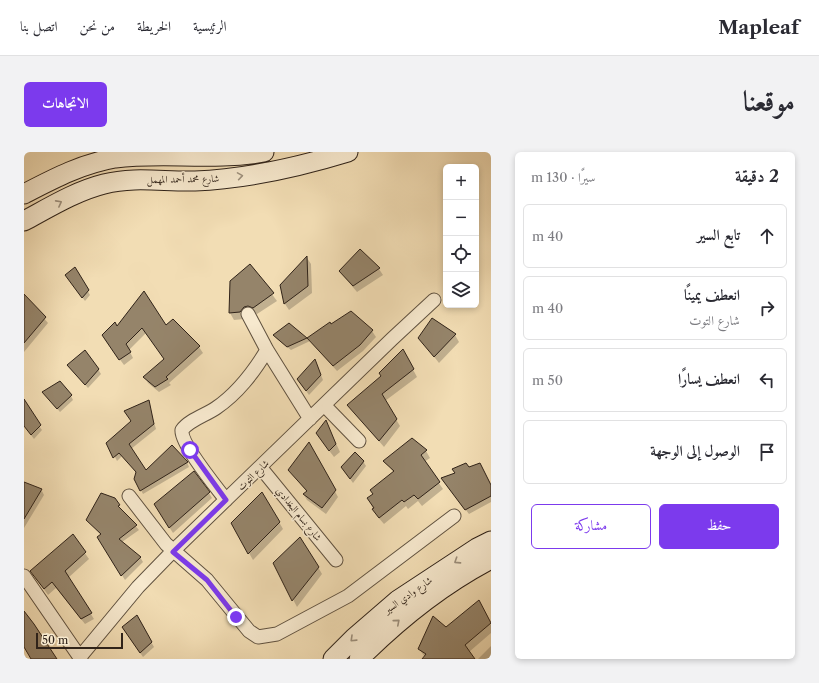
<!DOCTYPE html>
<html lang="ar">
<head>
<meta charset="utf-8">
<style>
	body { margin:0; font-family:"Libre Caslon Text",Amiri,serif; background:#f2f2f3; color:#2b2b33; direction:rtl }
	.controls { position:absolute; right:12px; top:12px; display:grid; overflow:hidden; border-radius:6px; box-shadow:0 2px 6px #0003 }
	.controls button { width:36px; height:36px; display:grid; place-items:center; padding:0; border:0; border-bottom:1px solid #e1e1e2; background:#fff; color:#2b2b33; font:20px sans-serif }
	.scale { position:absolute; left:12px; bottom:10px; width:87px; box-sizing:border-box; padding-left:4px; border:2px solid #302319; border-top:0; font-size:11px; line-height:14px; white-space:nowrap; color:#302319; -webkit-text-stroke:3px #f7e9ce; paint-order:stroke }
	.stop { position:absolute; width:12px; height:12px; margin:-9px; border:3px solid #7c3aed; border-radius:50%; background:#fff }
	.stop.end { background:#7c3aed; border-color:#fff; box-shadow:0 1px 4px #0008 }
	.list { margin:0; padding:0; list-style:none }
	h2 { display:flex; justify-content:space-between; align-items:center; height:52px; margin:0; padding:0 16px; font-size:17px }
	h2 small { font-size:13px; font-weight:400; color:#7c7c81 }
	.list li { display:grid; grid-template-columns:26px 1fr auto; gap:12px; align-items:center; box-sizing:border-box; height:64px; margin:0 8px 8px; padding:0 8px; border:1px solid #e1e1e2; border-radius:6px }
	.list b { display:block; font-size:15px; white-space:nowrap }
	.list p { margin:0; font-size:13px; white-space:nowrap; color:#7c7c81 }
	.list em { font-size:13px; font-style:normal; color:#7c7c81 }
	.actions { display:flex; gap:8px; padding:12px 16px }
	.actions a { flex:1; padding:9px 0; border:1px solid #7c3aed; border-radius:6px; text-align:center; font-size:14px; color:#7c3aed }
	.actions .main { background:#7c3aed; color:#fff }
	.icon { flex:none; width:22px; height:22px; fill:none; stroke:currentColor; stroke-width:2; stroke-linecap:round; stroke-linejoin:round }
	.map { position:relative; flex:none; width:467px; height:507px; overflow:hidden; direction:ltr; border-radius:6px }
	header { display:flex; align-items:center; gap:24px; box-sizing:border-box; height:56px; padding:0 20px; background:#fff; border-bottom:1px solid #e1e1e2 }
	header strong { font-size:19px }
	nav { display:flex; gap:22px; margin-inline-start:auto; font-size:14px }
	.intro { display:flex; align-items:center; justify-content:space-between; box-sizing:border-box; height:96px; padding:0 24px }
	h1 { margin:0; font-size:28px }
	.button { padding:10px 18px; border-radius:6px; background:#7c3aed; color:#fff; font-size:14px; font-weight:700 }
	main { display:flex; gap:24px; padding:0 24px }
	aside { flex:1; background:#fff; border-radius:6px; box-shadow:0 2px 6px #0003 }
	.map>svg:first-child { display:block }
	.shadow { fill:#0003 }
	.building { fill:#95846a; stroke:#302319 }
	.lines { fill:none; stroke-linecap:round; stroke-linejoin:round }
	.street-casing { stroke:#605240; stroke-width:15 }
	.secondary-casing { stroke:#302319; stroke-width:21 }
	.street { stroke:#f7e9ce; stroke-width:13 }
	.secondary { stroke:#f7e9ce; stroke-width:19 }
	.oneway { stroke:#9d907d }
	.route { stroke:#7c3aed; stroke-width:5 }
	.labels { text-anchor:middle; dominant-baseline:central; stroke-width:3; stroke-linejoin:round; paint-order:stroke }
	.street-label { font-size:10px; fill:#302319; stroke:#f7e9ce }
</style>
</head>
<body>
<header>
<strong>Mapleaf</strong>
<nav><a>الرئيسية</a><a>الخريطة</a><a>من نحن</a><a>اتصل بنا</a></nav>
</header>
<div class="intro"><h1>موقعنا</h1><a class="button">الاتجاهات</a></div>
<main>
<aside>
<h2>2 دقيقة<small>سيرًا · 130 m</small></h2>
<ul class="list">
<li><svg class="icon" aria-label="ahead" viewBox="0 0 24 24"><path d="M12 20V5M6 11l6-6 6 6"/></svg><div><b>تابع السير</b></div><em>40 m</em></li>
<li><svg class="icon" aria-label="right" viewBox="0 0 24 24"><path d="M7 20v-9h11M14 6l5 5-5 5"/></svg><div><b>انعطف يمينًا</b><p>شارع التوت</p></div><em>40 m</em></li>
<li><svg class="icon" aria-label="left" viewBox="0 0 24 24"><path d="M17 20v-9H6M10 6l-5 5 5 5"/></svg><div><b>انعطف يسارًا</b></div><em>50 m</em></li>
<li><svg class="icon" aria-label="arrive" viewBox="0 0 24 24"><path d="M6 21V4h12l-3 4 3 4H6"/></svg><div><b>الوصول إلى الوجهة</b></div></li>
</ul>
<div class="actions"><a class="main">حفظ</a><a>مشاركة</a></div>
</aside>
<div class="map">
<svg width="467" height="507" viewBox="0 0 467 507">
	<rect width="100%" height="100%" fill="#f2ddb4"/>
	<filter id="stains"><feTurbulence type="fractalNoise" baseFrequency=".005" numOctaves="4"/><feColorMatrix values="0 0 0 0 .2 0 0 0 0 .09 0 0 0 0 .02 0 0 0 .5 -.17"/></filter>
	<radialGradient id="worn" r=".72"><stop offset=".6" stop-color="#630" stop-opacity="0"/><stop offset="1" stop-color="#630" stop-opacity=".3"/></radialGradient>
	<path class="shadow" d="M 336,98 L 355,117 L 359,123 L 333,140 L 316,120 Z
		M 283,106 L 287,112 L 288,141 L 265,158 L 261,152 L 257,133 Z
		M 226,113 L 253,149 L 233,162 L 228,160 L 220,167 L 210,168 L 206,161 Z
		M 51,117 L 66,143 L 61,149 L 42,124 Z
		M 0,143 L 24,171 L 0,200 Z
		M 327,160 L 348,179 L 352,185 L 339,199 L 313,219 L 286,189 L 267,198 L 253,187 L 250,183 L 265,173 L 283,187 L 305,171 L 307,173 Z
		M 409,167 L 431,183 L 435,190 L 415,211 L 400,192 Z
		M 94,175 L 142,175 L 175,195 L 179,201 L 145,231 L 147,233 L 135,240 L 124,231 L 121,225 L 141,208 L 122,181 L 105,198 L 109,206 L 100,213 L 83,190 Z
		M 379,199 L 393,225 L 361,249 L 376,274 L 360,295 L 324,253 L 358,224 Z
		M 293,213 L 299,228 L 285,243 L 277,232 Z
		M 47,217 L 74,217 L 77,222 L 64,236 Z
		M 20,241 L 47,244 L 49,248 L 36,260 Z
		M 124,250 L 132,277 L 107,297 L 122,320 L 163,310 L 165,315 L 119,342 L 111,327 L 113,321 L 98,304 L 93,309 L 84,291 L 108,270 Z
		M 0,254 L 18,278 L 10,287 L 0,274 Z
		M 305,276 L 316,300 L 310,305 L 297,288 Z
		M 388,287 L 402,299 L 406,306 L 400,310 L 419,337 L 398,354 L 394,349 L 384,357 L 382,354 L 360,372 L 353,364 L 344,347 L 370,321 L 361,309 Z
		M 285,292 L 314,345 L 302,362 L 283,348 L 280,343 L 283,340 L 265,318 Z
		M 339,309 L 342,314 L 329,331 L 321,320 Z
		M 0,331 L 17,337 L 20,343 L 0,376 Z
		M 421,331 L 467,334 L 467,350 L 445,362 Z
		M 185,341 L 188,346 L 149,381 L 134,358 Z
		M 90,347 L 97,358 L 115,378 L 98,390 L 116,405 L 119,410 L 101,428 L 74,385 L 77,383 L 63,368 Z
		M 255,370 L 259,377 L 229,408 L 208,372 Z
		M 49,384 L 65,407 L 44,426 L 70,467 L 61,472 L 32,436 L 24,443 L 7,419 Z
		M 250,411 L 294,415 L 298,422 L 273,455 Z
		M 459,456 L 467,473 L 467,481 L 445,500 L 450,507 L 400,507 L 401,505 L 395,497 L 422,477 Z
		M 113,465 L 130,495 L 119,505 L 99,476 Z
		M 467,494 L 467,507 L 454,507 Z"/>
	<path class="building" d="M 336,97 L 356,116 L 329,134 L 315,119 Z
		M 283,104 L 284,134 L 260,152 L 256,133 Z
		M 226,112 L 250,141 L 229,156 L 224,154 L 220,155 L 216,160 L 205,161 L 206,129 Z
		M 51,115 L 65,138 L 58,146 L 41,123 Z
		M 120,139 L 142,173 L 149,167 L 176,194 L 142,225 L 144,227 L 131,235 L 119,225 L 140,207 L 118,176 L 102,192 L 107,200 L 95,208 L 78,183 L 91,170 L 93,174 Z
		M 0,142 L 22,165 L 0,191 Z
		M 327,159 L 349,178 L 336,193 L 309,214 L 283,186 L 306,170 L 307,172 Z
		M 408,166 L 432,182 L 410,205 L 394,186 Z
		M 265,171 L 283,186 L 263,195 L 249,183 Z
		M 379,197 L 390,217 L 358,242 L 373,267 L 355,289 L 323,253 L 357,224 L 355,221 Z
		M 61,198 L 75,217 L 61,233 L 43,213 Z
		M 291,207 L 297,223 L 282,239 L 273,227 Z
		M 36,229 L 48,243 L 33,257 L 18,240 Z
		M 0,247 L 17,273 L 7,283 L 0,274 Z
		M 125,248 L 130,272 L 105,292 L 122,318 L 148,293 L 164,310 L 116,339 L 110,327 L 112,320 L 95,301 L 89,306 L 82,291 L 107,269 L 100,259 Z
		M 302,268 L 312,292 L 305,299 L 292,281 Z
		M 388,286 L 403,298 L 397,303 L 416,330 L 394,347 L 390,343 L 380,350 L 378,348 L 355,366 L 348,357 L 350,356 L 343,346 L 349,342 L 346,338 L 370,319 L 359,309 Z
		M 285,290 L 312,338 L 298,356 L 279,342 L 283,339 L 264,318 Z
		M 331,300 L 340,309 L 326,327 L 317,315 Z
		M 442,311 L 445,315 L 456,311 L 467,333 L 467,344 L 441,358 L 417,326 L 431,321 L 428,317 Z
		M 170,319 L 186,340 L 145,376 L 130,352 Z
		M 0,330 L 18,337 L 0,367 Z
		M 238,340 L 256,370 L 224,402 L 207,371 Z
		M 77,341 L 91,346 L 96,353 L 94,354 L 113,373 L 95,387 L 117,405 L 97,424 L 73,385 L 77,382 L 62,368 Z
		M 49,382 L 62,400 L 41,419 L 68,461 L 57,467 L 28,430 L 20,437 L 6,419 Z
		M 276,385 L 295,415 L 268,449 L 249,411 Z
		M 455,448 L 467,471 L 441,493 L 451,507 L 398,507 L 402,502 L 394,497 L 409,464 L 422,475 Z
		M 0,459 L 10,472 L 33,507 L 7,507 L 0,495 Z
		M 113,463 L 128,490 L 116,501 L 98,475 Z"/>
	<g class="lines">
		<defs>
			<path id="street" d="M 224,162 L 243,198 L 286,267
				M 300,253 L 335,289
				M 237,316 L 312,408
				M 105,344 L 142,392 L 183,428 L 225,479 L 234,485 L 253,482 L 324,444 L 430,364
				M 202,348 C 193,336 156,291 158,278 C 165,268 182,263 192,256 C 214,241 229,221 243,198
				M 0,424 L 57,507
				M 56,505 L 114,435 L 149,399 L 368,187 L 410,148"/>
			<path id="secondary" d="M 0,42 C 29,27 57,12 91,6 C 139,0 190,9 240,0
				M 0,69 C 26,55 52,39 80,32 C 110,24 141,30 171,29 C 223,27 275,15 324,0
				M 309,507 L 330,486 L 374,448 L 453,396 L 467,389
				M 335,507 C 375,467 417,433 467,407"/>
		</defs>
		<use href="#street" class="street-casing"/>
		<use href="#secondary" class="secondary-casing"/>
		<use href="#street" class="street"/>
		<use href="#secondary" class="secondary"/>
	</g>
	<defs><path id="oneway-chevron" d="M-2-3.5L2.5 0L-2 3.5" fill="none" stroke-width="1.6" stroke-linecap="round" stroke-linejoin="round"/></defs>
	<g class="oneway">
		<use href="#oneway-chevron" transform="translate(216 24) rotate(-9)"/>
		<use href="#oneway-chevron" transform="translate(35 51) rotate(-28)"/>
		<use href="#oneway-chevron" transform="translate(433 409) rotate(147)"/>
		<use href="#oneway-chevron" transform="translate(373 470) rotate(-41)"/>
		<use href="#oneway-chevron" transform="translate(329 487) rotate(136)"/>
	</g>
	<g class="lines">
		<path class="route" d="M 166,298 L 202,348 L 149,400 L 183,428 L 212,465"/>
	</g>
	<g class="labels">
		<g class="street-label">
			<text transform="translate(159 27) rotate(-1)">شارع محمد أحمد المهمل</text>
			<text transform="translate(229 323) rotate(-44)">شارع التوت</text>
			<text transform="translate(275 362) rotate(51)">شارع بسام البغدادي</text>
			<text transform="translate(384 443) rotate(-35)">شارع وادي السير</text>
		</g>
	</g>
	<rect width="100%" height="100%" filter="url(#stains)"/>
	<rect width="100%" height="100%" fill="url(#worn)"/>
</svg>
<div class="controls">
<button>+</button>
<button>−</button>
<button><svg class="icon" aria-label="locate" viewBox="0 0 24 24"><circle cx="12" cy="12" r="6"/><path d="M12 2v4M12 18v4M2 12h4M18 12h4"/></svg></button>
<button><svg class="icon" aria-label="layers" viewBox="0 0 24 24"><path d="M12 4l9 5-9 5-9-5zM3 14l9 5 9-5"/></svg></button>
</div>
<div class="scale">50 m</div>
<div class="stop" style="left:166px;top:298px"></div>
<div class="stop end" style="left:212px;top:465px"></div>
</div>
</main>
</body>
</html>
